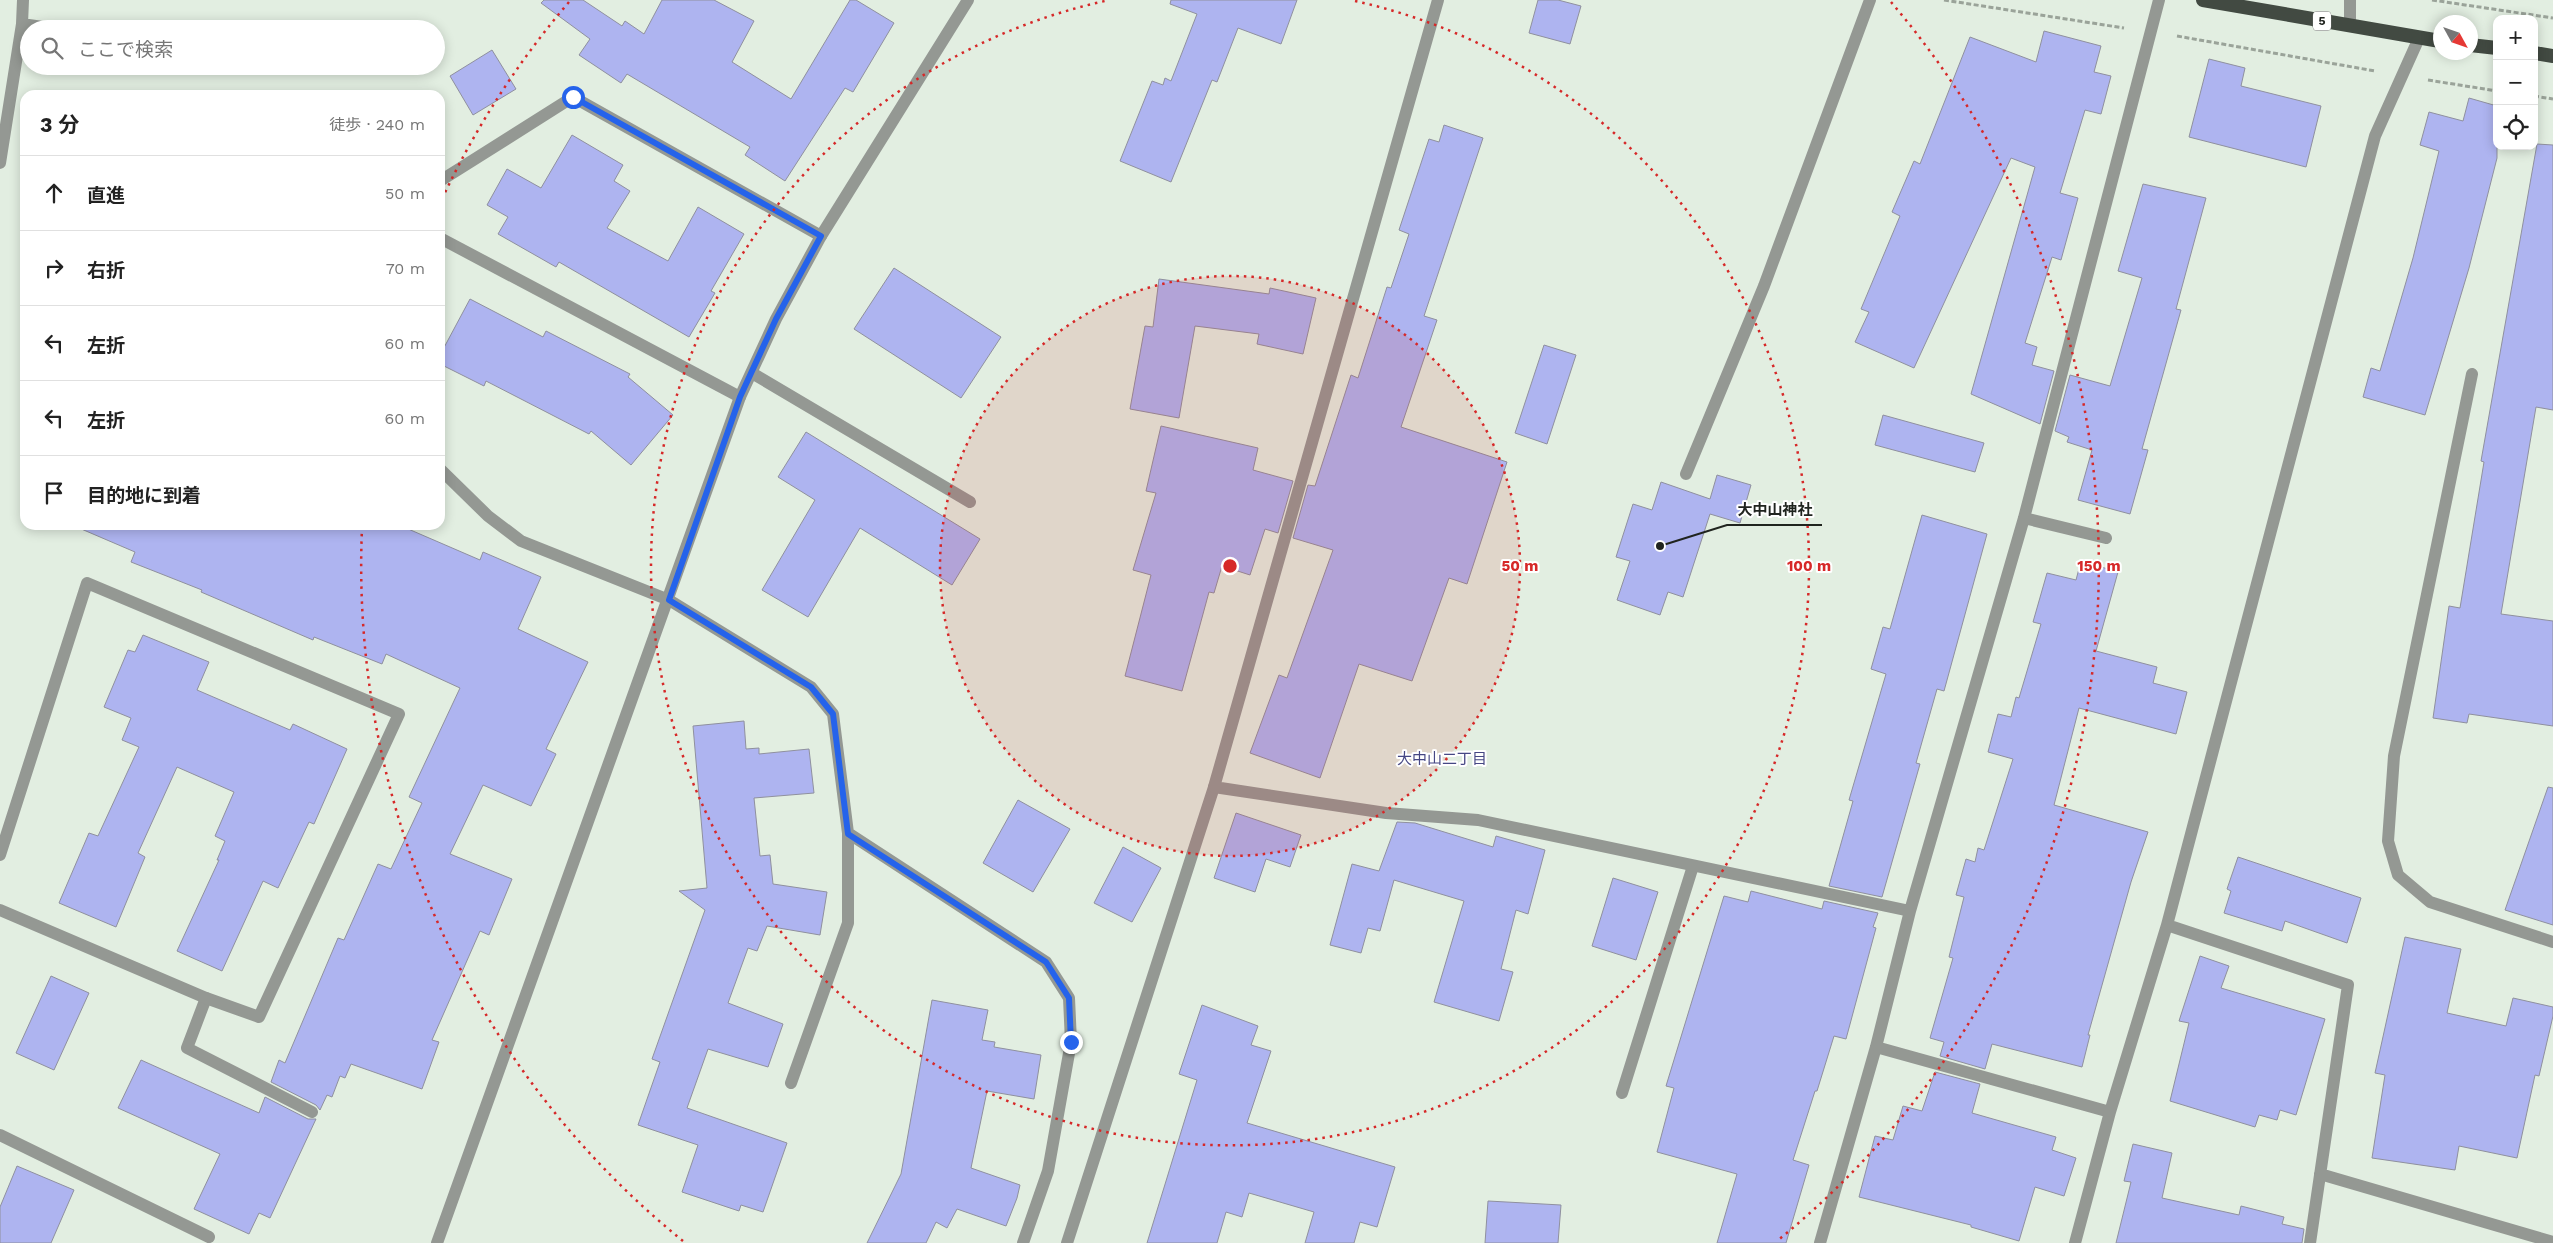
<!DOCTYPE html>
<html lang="ja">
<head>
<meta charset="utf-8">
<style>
	body { margin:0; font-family:"Work Sans","Noto Sans JP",sans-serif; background:#f2f2f2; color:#222 }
	.controls { position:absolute; right:15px; top:15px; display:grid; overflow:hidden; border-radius:10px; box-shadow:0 2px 12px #0003 }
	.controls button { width:45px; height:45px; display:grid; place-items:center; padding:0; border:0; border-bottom:1px solid #e0e0e0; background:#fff; color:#222; font:25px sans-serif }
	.compass { position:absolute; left:2433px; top:15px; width:45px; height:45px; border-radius:50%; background:#fff; box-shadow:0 2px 12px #0003; rotate:130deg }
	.stop { position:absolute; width:15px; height:15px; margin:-11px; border:4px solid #2563eb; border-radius:50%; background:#fff }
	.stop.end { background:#2563eb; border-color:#fff; box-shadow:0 1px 5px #0008 }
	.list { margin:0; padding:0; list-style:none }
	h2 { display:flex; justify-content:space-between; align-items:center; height:65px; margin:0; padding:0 20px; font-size:21px }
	h2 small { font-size:16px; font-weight:400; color:#767676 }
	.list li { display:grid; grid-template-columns:32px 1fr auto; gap:15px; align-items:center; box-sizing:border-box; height:75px; padding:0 20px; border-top:1px solid #e0e0e0 }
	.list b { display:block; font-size:19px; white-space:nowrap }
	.list em { font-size:16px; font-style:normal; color:#767676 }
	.icon { flex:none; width:28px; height:28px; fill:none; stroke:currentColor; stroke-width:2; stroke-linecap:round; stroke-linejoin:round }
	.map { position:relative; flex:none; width:2553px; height:1243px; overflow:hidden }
	.search { position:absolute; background:#fff; box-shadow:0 2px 12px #0003; left:20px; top:20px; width:425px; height:55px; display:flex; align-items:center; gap:12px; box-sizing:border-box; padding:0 18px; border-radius:28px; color:#767676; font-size:19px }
	.panel { position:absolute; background:#fff; box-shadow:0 2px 12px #0003; left:20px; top:90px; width:425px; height:440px; border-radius:15px }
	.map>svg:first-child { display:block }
	.building { fill:#aeb4f0; stroke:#8f909e }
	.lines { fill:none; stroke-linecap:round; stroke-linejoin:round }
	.path { stroke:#9aa399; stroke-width:3; stroke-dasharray:5 2.5; stroke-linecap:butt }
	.service { stroke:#949893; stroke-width:12 }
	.pedestrian { stroke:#949893; stroke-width:12 }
	.minor { stroke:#949893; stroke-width:12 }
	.tertiary { stroke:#949893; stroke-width:12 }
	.trunk { stroke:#424a42; stroke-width:14 }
	.route { stroke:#2563eb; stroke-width:6 }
	.ring { fill:none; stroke:#d62828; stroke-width:2.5; stroke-dasharray:2.5 5 }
	.labels { text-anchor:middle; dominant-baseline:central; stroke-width:4; stroke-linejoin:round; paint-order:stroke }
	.shield { fill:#fff; stroke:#636662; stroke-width:1 }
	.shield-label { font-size:12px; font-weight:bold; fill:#20241f }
	.neighbourhood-label { font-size:15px; fill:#464784; stroke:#fff }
	.centre { fill:#d62828; stroke:#fff; stroke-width:2.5 }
	.ring-label { font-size:15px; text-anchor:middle; font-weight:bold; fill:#d62828; stroke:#fff; stroke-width:4; stroke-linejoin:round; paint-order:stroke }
	.leader { fill:none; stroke:#20241f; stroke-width:2 }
	.callout-dot { fill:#20241f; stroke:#fff; stroke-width:2 }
	.callout-label { font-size:15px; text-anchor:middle; font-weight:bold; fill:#20241f; stroke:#fff; stroke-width:4; stroke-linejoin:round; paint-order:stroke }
</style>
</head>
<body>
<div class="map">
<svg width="2553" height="1243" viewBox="0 0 2553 1243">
	<rect width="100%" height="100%" fill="#e2eee1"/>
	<path class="building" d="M 544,0 L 583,0 L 622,26 L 625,21 L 644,34 L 662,0 L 714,0 L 754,21 L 732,62 L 791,99 L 850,0 L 856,0 L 894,23 L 853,92 L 845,88 L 785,181 L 745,155 L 750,147 L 627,74 L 621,83 L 579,55 L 590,39 L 541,3 Z
		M 1171,0 L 1297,0 L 1281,44 L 1238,28 L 1217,82 L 1212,80 L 1171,182 L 1120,161 L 1152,81 L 1163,85 L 1165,78 L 1171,81 L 1197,14 L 1170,4 Z
		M 1538,0 L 1558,0 L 1581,6 L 1570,44 L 1529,33 Z
		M 2044,31 L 2101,46 L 2094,72 L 2111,76 L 2101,114 L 2085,110 L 2060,193 L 2078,198 L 2061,260 L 2052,257 L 2025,343 L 2037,347 L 2032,365 L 2054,371 L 2040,424 L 1971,394 L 2035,167 L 2011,158 L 1914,368 L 1855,342 L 1869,312 L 1861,309 L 1900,216 L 1892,212 L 1914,161 L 1920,164 L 1970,37 L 2036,62 Z
		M 492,50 L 516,89 L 473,115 L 450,76 Z
		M 2209,59 L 2245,68 L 2241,86 L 2321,106 L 2306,167 L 2189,137 Z
		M 2469,98 L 2497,106 L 2497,158 L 2469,268 L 2425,415 L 2363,397 L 2371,368 L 2380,371 L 2413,258 L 2439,151 L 2420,145 L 2429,112 L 2463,121 Z
		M 1444,125 L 1483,138 L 1424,316 L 1437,320 L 1401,427 L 1507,462 L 1467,584 L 1449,578 L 1412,681 L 1359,664 L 1320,778 L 1250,753 L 1279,675 L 1287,678 L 1333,550 L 1293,538 L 1308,485 L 1315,486 L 1351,375 L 1358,378 L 1387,287 L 1391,288 L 1409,234 L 1399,230 L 1429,139 L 1439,142 Z
		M 572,135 L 623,165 L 614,181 L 630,191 L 607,228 L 668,261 L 698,207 L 744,234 L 711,291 L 715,293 L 689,337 L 559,262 L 556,267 L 498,234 L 508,217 L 487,205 L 507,169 L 541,188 Z
		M 2537,144 L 2553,145 L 2553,410 L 2536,407 L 2501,614 L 2553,621 L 2553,726 L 2469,714 L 2467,723 L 2433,718 L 2449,606 L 2460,608 L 2484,462 L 2481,461 Z
		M 2143,184 L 2206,198 L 2176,309 L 2181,310 L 2142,449 L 2148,450 L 2130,514 L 2078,500 L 2092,450 L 2067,442 L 2069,437 L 2055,431 L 2070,375 L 2110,386 L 2142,278 L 2118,271 Z
		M 894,268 L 1001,337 L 961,398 L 854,329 Z
		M 1159,279 L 1269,294 L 1270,288 L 1316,298 L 1303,354 L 1257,344 L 1259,334 L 1195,326 L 1179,418 L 1130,409 L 1145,326 L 1153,327 Z
		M 470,299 L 543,337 L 546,331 L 630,374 L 628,377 L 673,415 L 631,465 L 591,431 L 589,434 L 486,381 L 484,386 L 440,364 L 440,355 Z
		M 1544,345 L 1576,355 L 1547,444 L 1515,433 Z
		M 1883,415 L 1984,443 L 1975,472 L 1875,445 Z
		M 1161,426 L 1258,448 L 1253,470 L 1293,481 L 1278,533 L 1265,529 L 1250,575 L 1222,566 L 1214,593 L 1209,592 L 1182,691 L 1125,676 L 1151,575 L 1133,570 L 1156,493 L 1146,491 Z
		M 806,432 L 980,539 L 952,585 L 860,528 L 808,617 L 762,590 L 815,500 L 778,477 Z
		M 1717,475 L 1751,485 L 1740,523 L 1710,514 L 1683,597 L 1668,592 L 1660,615 L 1617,600 L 1630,561 L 1616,557 L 1633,504 L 1652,510 L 1661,482 L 1710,499 Z
		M 1922,515 L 1987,534 L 1944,691 L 1937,689 L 1916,763 L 1920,764 L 1882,897 L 1829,886 L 1853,801 L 1849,800 L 1886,674 L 1871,669 L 1883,627 L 1890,629 Z
		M 72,525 L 399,525 L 480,560 L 483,552 L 541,577 L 518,629 L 588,662 L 546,749 L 556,754 L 531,806 L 483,785 L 450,854 L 512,879 L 489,935 L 480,931 L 432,1040 L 439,1042 L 422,1089 L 351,1064 L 345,1078 L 340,1076 L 332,1097 L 327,1095 L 320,1110 L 316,1105 L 271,1082 L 279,1060 L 285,1063 L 338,938 L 344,940 L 378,864 L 391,869 L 422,803 L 409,797 L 460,688 L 386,654 L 382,664 L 314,637 L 313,640 L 201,592 L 202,590 L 131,562 L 135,552 Z
		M 2081,561 L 2118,572 L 2096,651 L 2157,667 L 2153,683 L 2187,692 L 2176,734 L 2079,708 L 2054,805 L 2148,832 L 2131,882 L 2088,1035 L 2090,1035 L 2082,1067 L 1992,1044 L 1985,1069 L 1940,1056 L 1944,1042 L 1930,1038 L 1953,958 L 1949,957 L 1964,897 L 1956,895 L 1966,859 L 1975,862 L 1978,848 L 1984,850 L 2013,759 L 1988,752 L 1998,714 L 2011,717 L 2016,697 L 2019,698 L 2041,624 L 2033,622 L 2047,573 L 2076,580 Z
		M 143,635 L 209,662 L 197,690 L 290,730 L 293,724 L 347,749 L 314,824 L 309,822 L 278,888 L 263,881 L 222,971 L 177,951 L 219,860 L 217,860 L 225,841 L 215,836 L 234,792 L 177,767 L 138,853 L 145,857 L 116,927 L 59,903 L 89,833 L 98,836 L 139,747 L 122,740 L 131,718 L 104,707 L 128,650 L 135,652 Z
		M 744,721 L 746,749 L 759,748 L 759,754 L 809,749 L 814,793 L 754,798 L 760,856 L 770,855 L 773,884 L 827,892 L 820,935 L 767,926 L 757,951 L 748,948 L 728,1003 L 783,1024 L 768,1067 L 708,1049 L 687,1108 L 787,1143 L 763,1212 L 741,1205 L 739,1211 L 682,1192 L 698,1145 L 638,1125 L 660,1062 L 652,1059 L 705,910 L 679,891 L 707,888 L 693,726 Z
		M 2548,787 L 2553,788 L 2553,925 L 2505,910 Z
		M 1018,800 L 1070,829 L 1033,892 L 983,863 Z
		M 1236,813 L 1301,835 L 1290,867 L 1266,859 L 1255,892 L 1214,878 Z
		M 1397,822 L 1415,823 L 1493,847 L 1496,836 L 1545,850 L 1528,914 L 1516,910 L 1501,969 L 1513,972 L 1499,1021 L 1434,1002 L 1464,901 L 1394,880 L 1380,931 L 1368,928 L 1361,953 L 1330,945 L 1352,864 L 1379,871 Z
		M 1123,847 L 1161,868 L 1132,922 L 1094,903 Z
		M 2238,857 L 2361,898 L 2347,943 L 2285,921 L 2282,931 L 2224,913 L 2231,891 L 2227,889 Z
		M 1613,878 L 1658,892 L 1636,960 L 1592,946 Z
		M 1751,891 L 1822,909 L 1824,901 L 1878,913 L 1873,927 L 1876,928 L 1846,1039 L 1834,1036 L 1817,1091 L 1815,1091 L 1793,1160 L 1809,1165 L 1786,1243 L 1717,1243 L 1737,1174 L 1657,1152 L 1674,1088 L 1666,1086 L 1724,896 L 1748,902 Z
		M 2405,937 L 2461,949 L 2447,1013 L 2506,1026 L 2513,998 L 2553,1007 L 2553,1016 L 2539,1076 L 2535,1075 L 2517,1158 L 2459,1146 L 2455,1170 L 2372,1158 L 2385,1075 L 2375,1073 Z
		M 2200,956 L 2229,966 L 2221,988 L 2325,1019 L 2296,1115 L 2280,1110 L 2277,1120 L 2259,1115 L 2255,1127 L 2170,1101 L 2189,1023 L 2179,1021 Z
		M 51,976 L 89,993 L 54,1070 L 16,1053 Z
		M 932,1000 L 988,1010 L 982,1040 L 995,1042 L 994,1047 L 1041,1055 L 1034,1099 L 987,1091 L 971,1168 L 1020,1185 L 1017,1198 L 1006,1226 L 957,1209 L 947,1228 L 936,1222 L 926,1243 L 867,1243 L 901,1174 Z
		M 1202,1005 L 1258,1026 L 1251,1045 L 1271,1051 L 1247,1123 L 1395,1167 L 1377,1227 L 1360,1222 L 1354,1243 L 1305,1243 L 1314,1212 L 1249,1193 L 1242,1217 L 1226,1212 L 1217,1243 L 1147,1243 L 1197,1080 L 1179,1074 Z
		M 141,1060 L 259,1113 L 265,1097 L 308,1119 L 316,1119 L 270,1218 L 259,1213 L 249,1234 L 194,1209 L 220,1154 L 118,1108 Z
		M 1935,1072 L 1980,1084 L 1972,1113 L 2056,1137 L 2052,1150 L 2076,1158 L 2064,1196 L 2035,1187 L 2019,1241 L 1971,1227 L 1971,1225 L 1859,1197 L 1875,1136 L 1893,1140 L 1903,1106 L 1922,1111 Z
		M 2133,1144 L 2172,1153 L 2162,1198 L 2239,1215 L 2241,1206 L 2284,1217 L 2282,1224 L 2304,1229 L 2302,1243 L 2116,1243 L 2131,1182 L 2124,1181 Z
		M 17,1166 L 74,1190 L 51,1243 L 0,1243 L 0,1207 Z
		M 1488,1201 L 1561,1205 L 1558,1243 L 1485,1243 Z"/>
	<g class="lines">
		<path class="path" d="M 1944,0 L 2124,28
			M 2432,0 L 2553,18
			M 2177,36 L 2375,71
			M 2428,80 L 2497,91
			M 2534,96 L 2553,99"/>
		<path class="service" d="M 2350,0 L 2350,26
			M 752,373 L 970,502
			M 206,998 L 187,1048 L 312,1112
			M 791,1083 L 848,923 L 848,833
			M 1622,1093 L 1693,866
			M 0,1135 L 209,1237
			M 1067,1243 L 1214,787"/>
		<path class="pedestrian" d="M 1686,474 L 1764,286 L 1870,0"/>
		<path class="minor" d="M 1438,0 L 1214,787 L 1386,813 L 1478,820 L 1910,911
			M 22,24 L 56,29
			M 0,163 L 22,24 L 23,0
			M 440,181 L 573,97 L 821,236
			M 440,238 L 740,397
			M 2472,374 L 2394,756 L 2388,841 L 2398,875 L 2430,902 L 2553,942
			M 440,469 L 488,516 L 521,541 L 669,600 L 811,687 L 833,714 L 848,833 L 1046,962 L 1069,998 L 1071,1042 L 1048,1171 L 1023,1243
			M 2024,518 L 2106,538
			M 0,855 L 87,583 L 399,714 L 259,1017 L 206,998 L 0,910
			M 2167,925 L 2348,985 L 2310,1243
			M 1876,1047 L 2110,1112
			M 2320,1174 L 2553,1242
			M 1820,1243 L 1876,1047 L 1910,911 L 2024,518 L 2159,0
			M 2075,1243 L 2110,1112 L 2167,925 L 2375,136 L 2419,38"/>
		<path class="tertiary" d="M 437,1243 L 740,397 L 776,319 L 821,236 L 968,0"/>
		<path class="trunk" d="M 2203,0 L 2440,41
			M 2470,45 L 2497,48
			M 2534,53 L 2553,56"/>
	</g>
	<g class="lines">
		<path class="route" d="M 573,97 L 821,236 L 776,319 L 740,397 L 669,600 L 811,687 L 833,714 L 848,834 L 1046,962 L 1069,998 L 1071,1042"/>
	</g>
	<circle cx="1230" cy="566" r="290" fill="#d62828" fill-opacity=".12"/>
	<g class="ring">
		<circle cx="1230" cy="566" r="290"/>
		<path d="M1355 1A579 579 0 1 1 1105 1"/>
		<path d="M683 1241A869 869 0 0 1 362 528M442 199A869 869 0 0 1 569 2M1891 2A869 869 0 0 1 1777 1241"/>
	</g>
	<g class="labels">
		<rect class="shield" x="2313" y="11.5" width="18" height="19" rx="4"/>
		<g class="shield-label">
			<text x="2322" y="21">5</text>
		</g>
		<g class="neighbourhood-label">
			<text x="1442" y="759">大中山二丁目</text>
		</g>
	</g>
	<circle cx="1230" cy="566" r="8" class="centre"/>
	<g class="ring-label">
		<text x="1520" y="571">50 m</text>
		<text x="1809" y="571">100 m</text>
		<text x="2099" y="571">150 m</text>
	</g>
	<path class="leader" d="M1660 546L1727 525H1822"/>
	<circle class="callout-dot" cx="1660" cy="546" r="5"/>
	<g class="callout-label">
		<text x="1775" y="515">大中山神社</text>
	</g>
</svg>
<div class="controls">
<button>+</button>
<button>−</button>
<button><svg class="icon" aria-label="locate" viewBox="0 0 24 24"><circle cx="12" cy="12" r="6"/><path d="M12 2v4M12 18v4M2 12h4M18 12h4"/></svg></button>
</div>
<svg class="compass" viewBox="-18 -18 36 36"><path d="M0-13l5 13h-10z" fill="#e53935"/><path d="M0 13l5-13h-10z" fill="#767676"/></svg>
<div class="stop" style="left:573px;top:97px"></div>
<div class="stop end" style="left:1071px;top:1042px"></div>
<div class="search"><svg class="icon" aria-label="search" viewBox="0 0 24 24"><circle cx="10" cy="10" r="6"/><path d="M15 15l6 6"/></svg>ここで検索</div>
<section class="panel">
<h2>3 分<small>徒歩 · 240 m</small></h2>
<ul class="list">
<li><svg class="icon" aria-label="ahead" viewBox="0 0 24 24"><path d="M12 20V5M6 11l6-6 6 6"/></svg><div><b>直進</b></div><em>50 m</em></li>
<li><svg class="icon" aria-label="right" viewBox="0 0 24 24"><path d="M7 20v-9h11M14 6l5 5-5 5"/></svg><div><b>右折</b></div><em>70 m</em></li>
<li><svg class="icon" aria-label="left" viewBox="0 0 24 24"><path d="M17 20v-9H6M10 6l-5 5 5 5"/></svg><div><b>左折</b></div><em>60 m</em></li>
<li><svg class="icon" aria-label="left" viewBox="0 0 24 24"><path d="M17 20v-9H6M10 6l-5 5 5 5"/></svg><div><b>左折</b></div><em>60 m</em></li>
<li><svg class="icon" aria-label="arrive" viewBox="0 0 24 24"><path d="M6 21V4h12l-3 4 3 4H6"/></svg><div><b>目的地に到着</b></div></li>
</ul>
</section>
</div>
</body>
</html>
